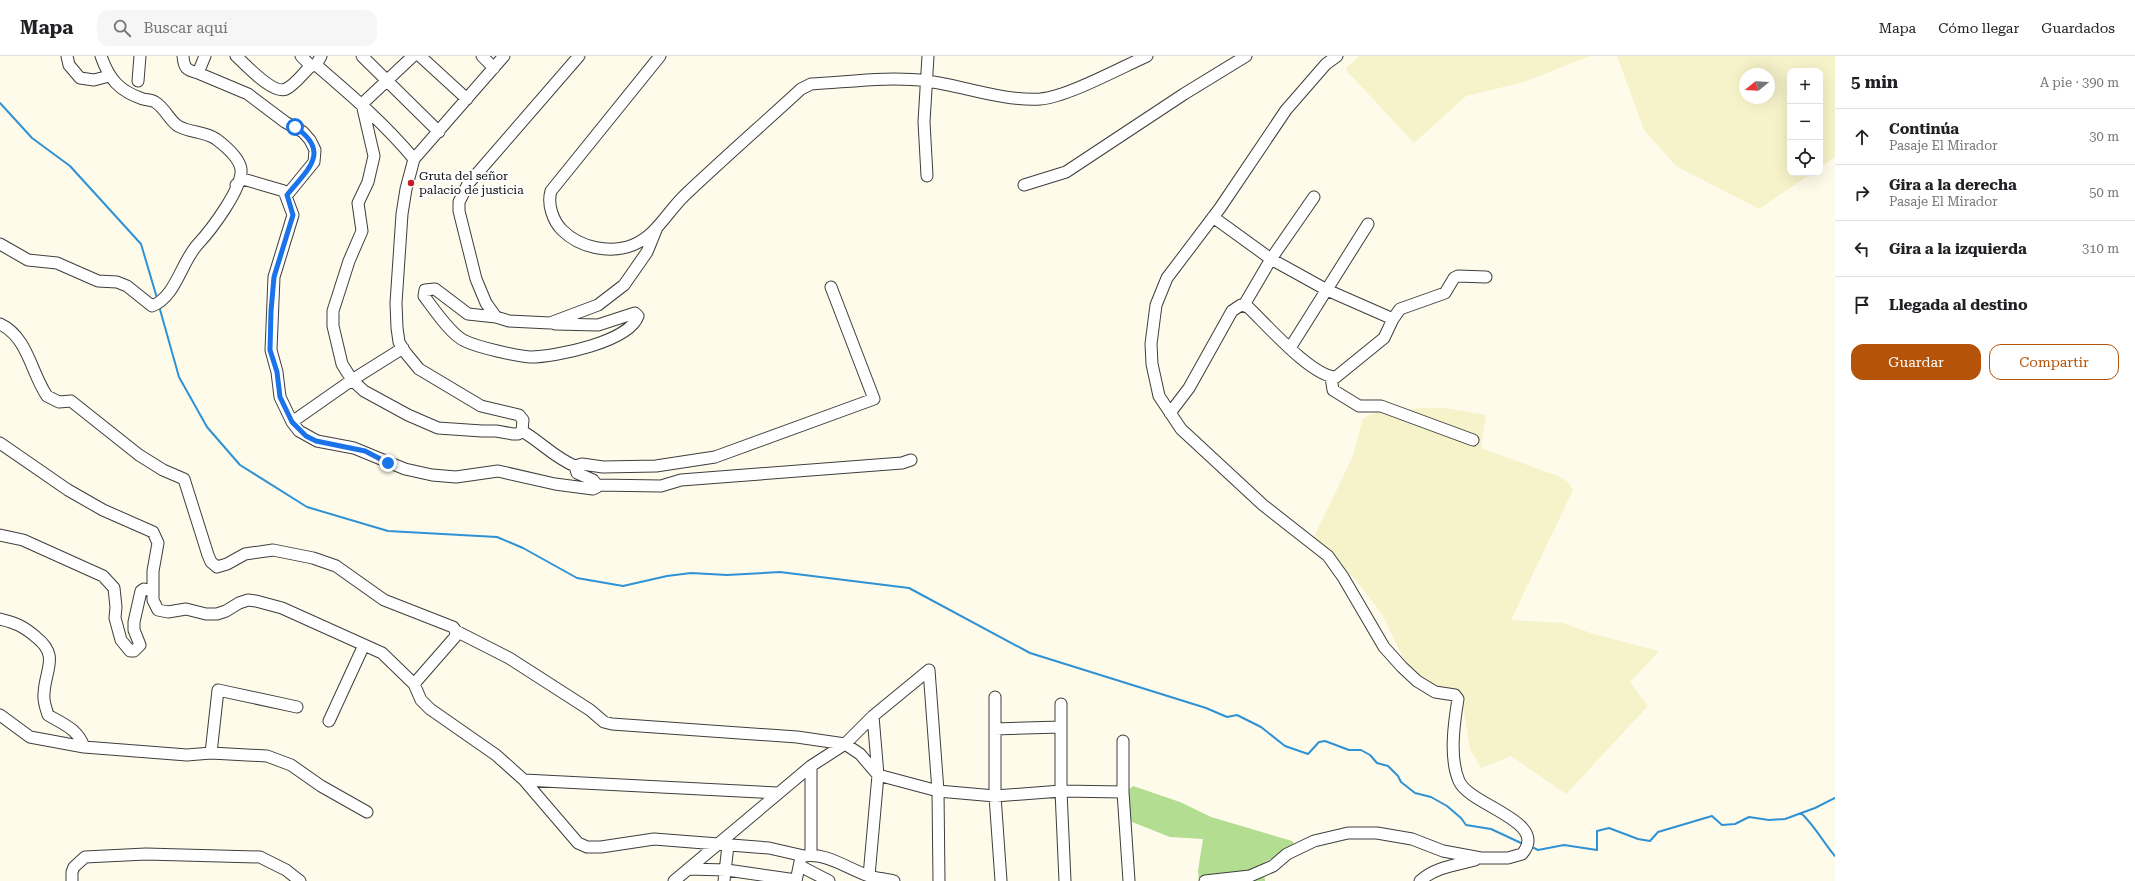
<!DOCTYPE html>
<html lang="es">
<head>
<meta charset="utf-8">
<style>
	body { margin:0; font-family:"Roboto Serif",serif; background:#f6f6f6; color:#202124 }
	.controls { position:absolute; right:12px; top:12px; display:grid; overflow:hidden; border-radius:8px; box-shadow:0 4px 16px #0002 }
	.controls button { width:36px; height:36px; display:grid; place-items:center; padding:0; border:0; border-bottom:1px solid #e0e0e0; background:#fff; color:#202124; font:20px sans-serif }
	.compass { position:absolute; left:1739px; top:12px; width:36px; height:36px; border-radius:50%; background:#fff; box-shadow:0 4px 16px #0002; rotate:252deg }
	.stop { position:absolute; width:12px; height:12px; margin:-9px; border:3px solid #1a73e8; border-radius:50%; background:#fff }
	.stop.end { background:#1a73e8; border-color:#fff; box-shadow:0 1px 4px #0008 }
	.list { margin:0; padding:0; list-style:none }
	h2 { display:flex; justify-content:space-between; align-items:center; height:52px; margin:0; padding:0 16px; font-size:17px }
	h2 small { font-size:13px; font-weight:400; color:#757577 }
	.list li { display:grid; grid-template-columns:26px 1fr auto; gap:12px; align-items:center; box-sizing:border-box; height:56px; padding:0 16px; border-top:1px solid #e0e0e0 }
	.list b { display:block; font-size:15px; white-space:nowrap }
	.list p { margin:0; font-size:13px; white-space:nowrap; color:#757577 }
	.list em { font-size:13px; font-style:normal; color:#757577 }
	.actions { display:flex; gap:8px; padding:12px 16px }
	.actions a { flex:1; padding:9px 0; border:1px solid #b45309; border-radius:12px; text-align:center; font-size:14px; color:#b45309 }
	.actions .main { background:#b45309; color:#fff }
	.icon { flex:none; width:22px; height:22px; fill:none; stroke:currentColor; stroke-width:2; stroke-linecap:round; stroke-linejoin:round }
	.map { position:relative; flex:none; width:1835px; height:825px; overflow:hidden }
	header { display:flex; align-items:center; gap:24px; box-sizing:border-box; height:56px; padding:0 20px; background:#fff; border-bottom:1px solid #e0e0e0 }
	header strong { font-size:19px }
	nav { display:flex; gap:22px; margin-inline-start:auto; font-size:14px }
	.search { width:280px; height:36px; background:#f6f6f6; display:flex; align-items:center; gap:10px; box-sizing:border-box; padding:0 14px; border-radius:12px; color:#757577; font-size:15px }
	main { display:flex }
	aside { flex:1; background:#fff }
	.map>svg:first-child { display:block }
	.farmland { fill:#f6f2c9; fill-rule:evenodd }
	.forest { fill:#b3dd90 }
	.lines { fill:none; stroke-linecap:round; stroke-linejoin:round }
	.stream { stroke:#2e92d5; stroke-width:2 }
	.minor-casing { stroke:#3e3e3e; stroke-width:13 }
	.minor { stroke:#fff; stroke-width:11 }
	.route { stroke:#1a73e8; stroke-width:5 }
	.poi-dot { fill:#c31c24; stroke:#fff; stroke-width:1.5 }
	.labels { text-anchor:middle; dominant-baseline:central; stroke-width:4; stroke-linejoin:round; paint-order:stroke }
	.poi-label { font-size:12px; fill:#0b0b0b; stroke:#fff; text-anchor:start }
</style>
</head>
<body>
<header>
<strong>Mapa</strong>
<div class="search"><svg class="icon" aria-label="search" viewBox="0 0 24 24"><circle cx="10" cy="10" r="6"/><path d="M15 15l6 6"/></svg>Buscar aquí</div>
<nav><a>Mapa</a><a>Cómo llegar</a><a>Guardados</a></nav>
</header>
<main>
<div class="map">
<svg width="1835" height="825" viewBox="0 0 1835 825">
	<rect width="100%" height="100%" fill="#fffbea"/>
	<path class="farmland" d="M 1359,0 L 1590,0 L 1524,26 L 1466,40 L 1414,87 L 1345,13 Z
		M 1617,0 L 1835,0 L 1835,101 L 1820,111 L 1820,15 L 1790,15 L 1790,117 L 1812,117 L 1759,153 L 1676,110 L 1644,74 ZM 1745,18 L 1769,18 L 1769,42 L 1745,42 Z
		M 1422,352 L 1446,352 L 1486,359 L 1481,392 L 1558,420 L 1567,425 L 1573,434 L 1511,564 L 1564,567 L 1593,578 L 1659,595 L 1630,626 L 1648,650 L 1566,738 L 1511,700 L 1481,712 L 1470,693 L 1462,645 L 1441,636 L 1413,615 L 1403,602 L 1382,558 L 1356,524 L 1313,483 L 1353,400 L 1363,362 L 1375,357 Z"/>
	<path class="forest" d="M 1133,730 L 1180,746 L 1211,761 L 1292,785 L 1296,790 L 1263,807 L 1265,825 L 1199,825 L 1198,815 L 1203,783 L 1170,781 L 1127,764 L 1128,734 Z"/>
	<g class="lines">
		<path class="stream" d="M 0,47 L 32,82 L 70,110 L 141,188 L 157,242
			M 159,250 L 179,321 L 207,371 L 240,409 L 307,451 L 388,475 L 497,481 L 523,492 L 577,522 L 623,530 L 667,520 L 691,517 L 727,519 L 780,516 L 909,532 L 1030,597 L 1206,652 L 1227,661 L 1237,659 L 1261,671 L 1285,690 L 1308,698 L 1319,686 L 1325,685 L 1349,694 L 1361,694 L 1370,699 L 1377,707 L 1388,710 L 1398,720 L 1401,726 L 1415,737 L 1431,741 L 1447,750 L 1461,762 L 1466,769 L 1491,773 L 1521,787
			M 1801,757 C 1815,770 1823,786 1835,800
			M 1534,792 L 1538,794 L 1564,789 L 1597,794 L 1597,775 L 1609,772 L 1638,783 L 1650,785 L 1658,776 L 1712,760 L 1722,769 L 1735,768 L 1749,761 L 1769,764 L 1785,763 L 1815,752 L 1835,742"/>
		<defs>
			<path id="minor" d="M 67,0 L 69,9 L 80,22 L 94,24 L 109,20
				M 183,0 C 184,12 186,14 198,17 L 205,0
				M 236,0 C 245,8 273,39 286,33 C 295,29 304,16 311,10
				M 301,0 L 311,10 L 316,9 C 351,39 385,68 414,103
				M 362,0 L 439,76
				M 413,0 L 362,48 L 374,100 L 368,126 L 358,147 L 362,175 L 349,205 L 333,255 L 333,270 L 342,308 L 352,324 L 364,335 L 408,359 L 438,372 L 482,375 L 496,375 L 513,378 L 518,378 L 522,375 L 523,364 L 519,359 L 481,350 L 419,313 L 405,296 L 399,286 L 397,272 L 396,247 L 402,158 L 406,133 L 414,103 L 504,0
				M 420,0 L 467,43
				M 482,0 L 494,12
				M 579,0 L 468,128 L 459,146 L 459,155 L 476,223 L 486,247 L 496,261 L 509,265 L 550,267 L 598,249 L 624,229 L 647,196 L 656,174
				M 660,0 L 551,135 C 547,148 553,165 562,174 C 580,192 610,198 633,189 C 657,179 667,156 685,139 C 723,103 763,68 801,33 L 811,28 C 849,26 889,20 927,25 C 964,30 1001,45 1040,43 C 1067,41 1120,12 1147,0
				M 316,9 L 321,0
				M 198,17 L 248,38 L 285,66 L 303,76 L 310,84 L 315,94 L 314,106 L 287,139
				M 138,25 L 140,0
				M 927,120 L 924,66 L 928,0
				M 236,129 L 243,123 L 284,135 L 293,159 L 274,221 L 271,294 L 277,316 L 280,341 L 292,366 L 299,375 L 317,385 L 354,392 L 405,413 L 432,419 L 456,421 L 498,415 L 555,428 L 593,433 L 597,431 L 597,429 L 593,424 L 577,417 L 575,410
				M 1024,129 L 1066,116 L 1184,38 L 1246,0
				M 1213,161 L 1271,203 L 1327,234 L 1393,263
				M 0,188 L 28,204 L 57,207 L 98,225 L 117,226 L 127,230 L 152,250 C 176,241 181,206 198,188 C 211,174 243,132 241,113 C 239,101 224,89 216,83 C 204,75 190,77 178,70 C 169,64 165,52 155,46 C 152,44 147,44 143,43 C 119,35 109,23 101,0
				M 1244,249 L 1271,203 L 1314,141
				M 496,261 L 468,258 L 435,233 L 425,234 L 424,240 C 433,252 451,279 465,285 C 477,291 516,300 530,301 C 555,301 629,286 638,260 L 635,257 L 598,269 L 555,268
				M 0,268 C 28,281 31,317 47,340 L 59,346 L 71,345 L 139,399 L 163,414 L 184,423 L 208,499 L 211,506 L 217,511 L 227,508 L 245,498 L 273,494 L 313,502 L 336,510 L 384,544 L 453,571 L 456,575 L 455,581 L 414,628
				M 1290,292 L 1368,168
				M 1331,321 L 1333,334 L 1359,350 L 1381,350 L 1473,384
				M 1170,357 L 1189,332 L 1232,255 L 1241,249 L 1248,251 C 1266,268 1312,321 1336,321 L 1384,282 L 1393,263 L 1400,253 L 1445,237 L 1454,222 L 1458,220 L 1486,221
				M 292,366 L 352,324 L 403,292
				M 522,375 C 541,386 555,402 575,410 L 582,408 L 603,411 L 656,410 L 715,401 L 874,343 L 831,231
				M 0,387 L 68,434 L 103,454 L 153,476 L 158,487 L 153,515 L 153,544 L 158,554 L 168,556 L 186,553 L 206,558 L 217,558 L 226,555 L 239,547 L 248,544 L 256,545 L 282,552 L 382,597 L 414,628 L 421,644 L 430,653 L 496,699 L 524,724 L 578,787 L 587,791 L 601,791 L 654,783 L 769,792 L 804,800
				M 597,429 L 661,430 L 681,424 L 902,407 L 911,404
				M 0,479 L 23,484 L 103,520 L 114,532 L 116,551 L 115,562 L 121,584 L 130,595 L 134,595 L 140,589 L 134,574 L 134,566 L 141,535 L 144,533 L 153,535
				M 0,563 C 16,567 23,570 36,581 C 60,600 45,613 44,638 C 43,645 46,652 48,659 C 63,668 78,673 84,691
				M 456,575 L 509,602 L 590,654 L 604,666 L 612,668 L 797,681 L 845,688 L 860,698 L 878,719 L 938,735 L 995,740 L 1061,735 L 1123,736
				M 929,614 L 938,735 L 939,825
				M 995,641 L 995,740 L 1001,825
				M 1061,648 L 1061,735 L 1065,825
				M 0,659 L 30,681 L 84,691 L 187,699 L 211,697 L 267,700 L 291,709 L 321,730 L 367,756
				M 329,665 L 364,589
				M 995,673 L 1061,671
				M 1123,685 L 1123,736 L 1129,825
				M 211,697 L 218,634 L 297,651
				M 811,710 L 811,799
				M 524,724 L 778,737
				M 800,810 L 829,825
				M 688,813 L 727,814 L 796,824
				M 869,820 L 878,719 L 873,660
				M 72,825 L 72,816 L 74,811 L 85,801 L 146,798 L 260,801 L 286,814 L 300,825
				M 674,825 L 811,710 L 845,688 L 873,660 L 929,614
				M 724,825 L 728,789
				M 796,825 L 801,801 C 823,794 848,813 869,820 C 877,822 885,823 894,825
				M 1205,825 L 1250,820 L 1273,810 L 1287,798 L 1314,785 L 1348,777 L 1377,777 L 1412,783 L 1443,795 L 1481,802 L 1508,802 L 1522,798 C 1550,765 1470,750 1459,725 C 1449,702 1454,667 1458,643 L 1455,639 L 1435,636 L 1417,625 L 1402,611 L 1384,591 L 1343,521 L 1328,500 L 1263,449 L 1181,373 L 1159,340 L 1152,308 L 1151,288 L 1156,249 L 1167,222 L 1220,152 L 1286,54 L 1326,8 L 1337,0
				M 1420,825 C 1435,811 1456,809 1475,804"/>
		</defs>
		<use href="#minor" class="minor-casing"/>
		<use href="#minor" class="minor"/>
	</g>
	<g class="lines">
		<path class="route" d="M 295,71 C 332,96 307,114 287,139 L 293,159 L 274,221 L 271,255 L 270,294 L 277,316 L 280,341 L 292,366 L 306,380 L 316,385 L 365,395 L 388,407"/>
	</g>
	<circle class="poi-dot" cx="411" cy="127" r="4"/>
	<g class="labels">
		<g class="poi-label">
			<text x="419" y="120">Gruta del señor<tspan x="419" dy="14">palacio de justicia</tspan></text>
		</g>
	</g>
</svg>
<div class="controls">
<button>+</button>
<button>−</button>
<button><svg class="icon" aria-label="locate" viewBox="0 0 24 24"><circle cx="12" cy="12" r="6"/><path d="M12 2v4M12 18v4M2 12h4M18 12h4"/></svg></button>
</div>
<svg class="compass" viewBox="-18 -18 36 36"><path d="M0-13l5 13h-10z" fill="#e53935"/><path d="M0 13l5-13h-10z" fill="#757577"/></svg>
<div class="stop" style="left:295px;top:71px"></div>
<div class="stop end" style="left:388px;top:407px"></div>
</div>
<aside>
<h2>5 min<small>A pie · 390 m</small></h2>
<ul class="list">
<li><svg class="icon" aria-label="ahead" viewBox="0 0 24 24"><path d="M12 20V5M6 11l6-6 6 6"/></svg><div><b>Continúa</b><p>Pasaje El Mirador</p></div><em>30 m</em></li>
<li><svg class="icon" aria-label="right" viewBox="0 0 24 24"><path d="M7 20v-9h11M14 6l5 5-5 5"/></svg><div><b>Gira a la derecha</b><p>Pasaje El Mirador</p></div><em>50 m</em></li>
<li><svg class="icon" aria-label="left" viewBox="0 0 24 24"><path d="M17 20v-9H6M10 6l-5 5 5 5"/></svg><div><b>Gira a la izquierda</b></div><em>310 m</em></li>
<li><svg class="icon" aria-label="arrive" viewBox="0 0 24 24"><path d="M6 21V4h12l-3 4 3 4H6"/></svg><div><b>Llegada al destino</b></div></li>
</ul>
<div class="actions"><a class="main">Guardar</a><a>Compartir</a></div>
</aside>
</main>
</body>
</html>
